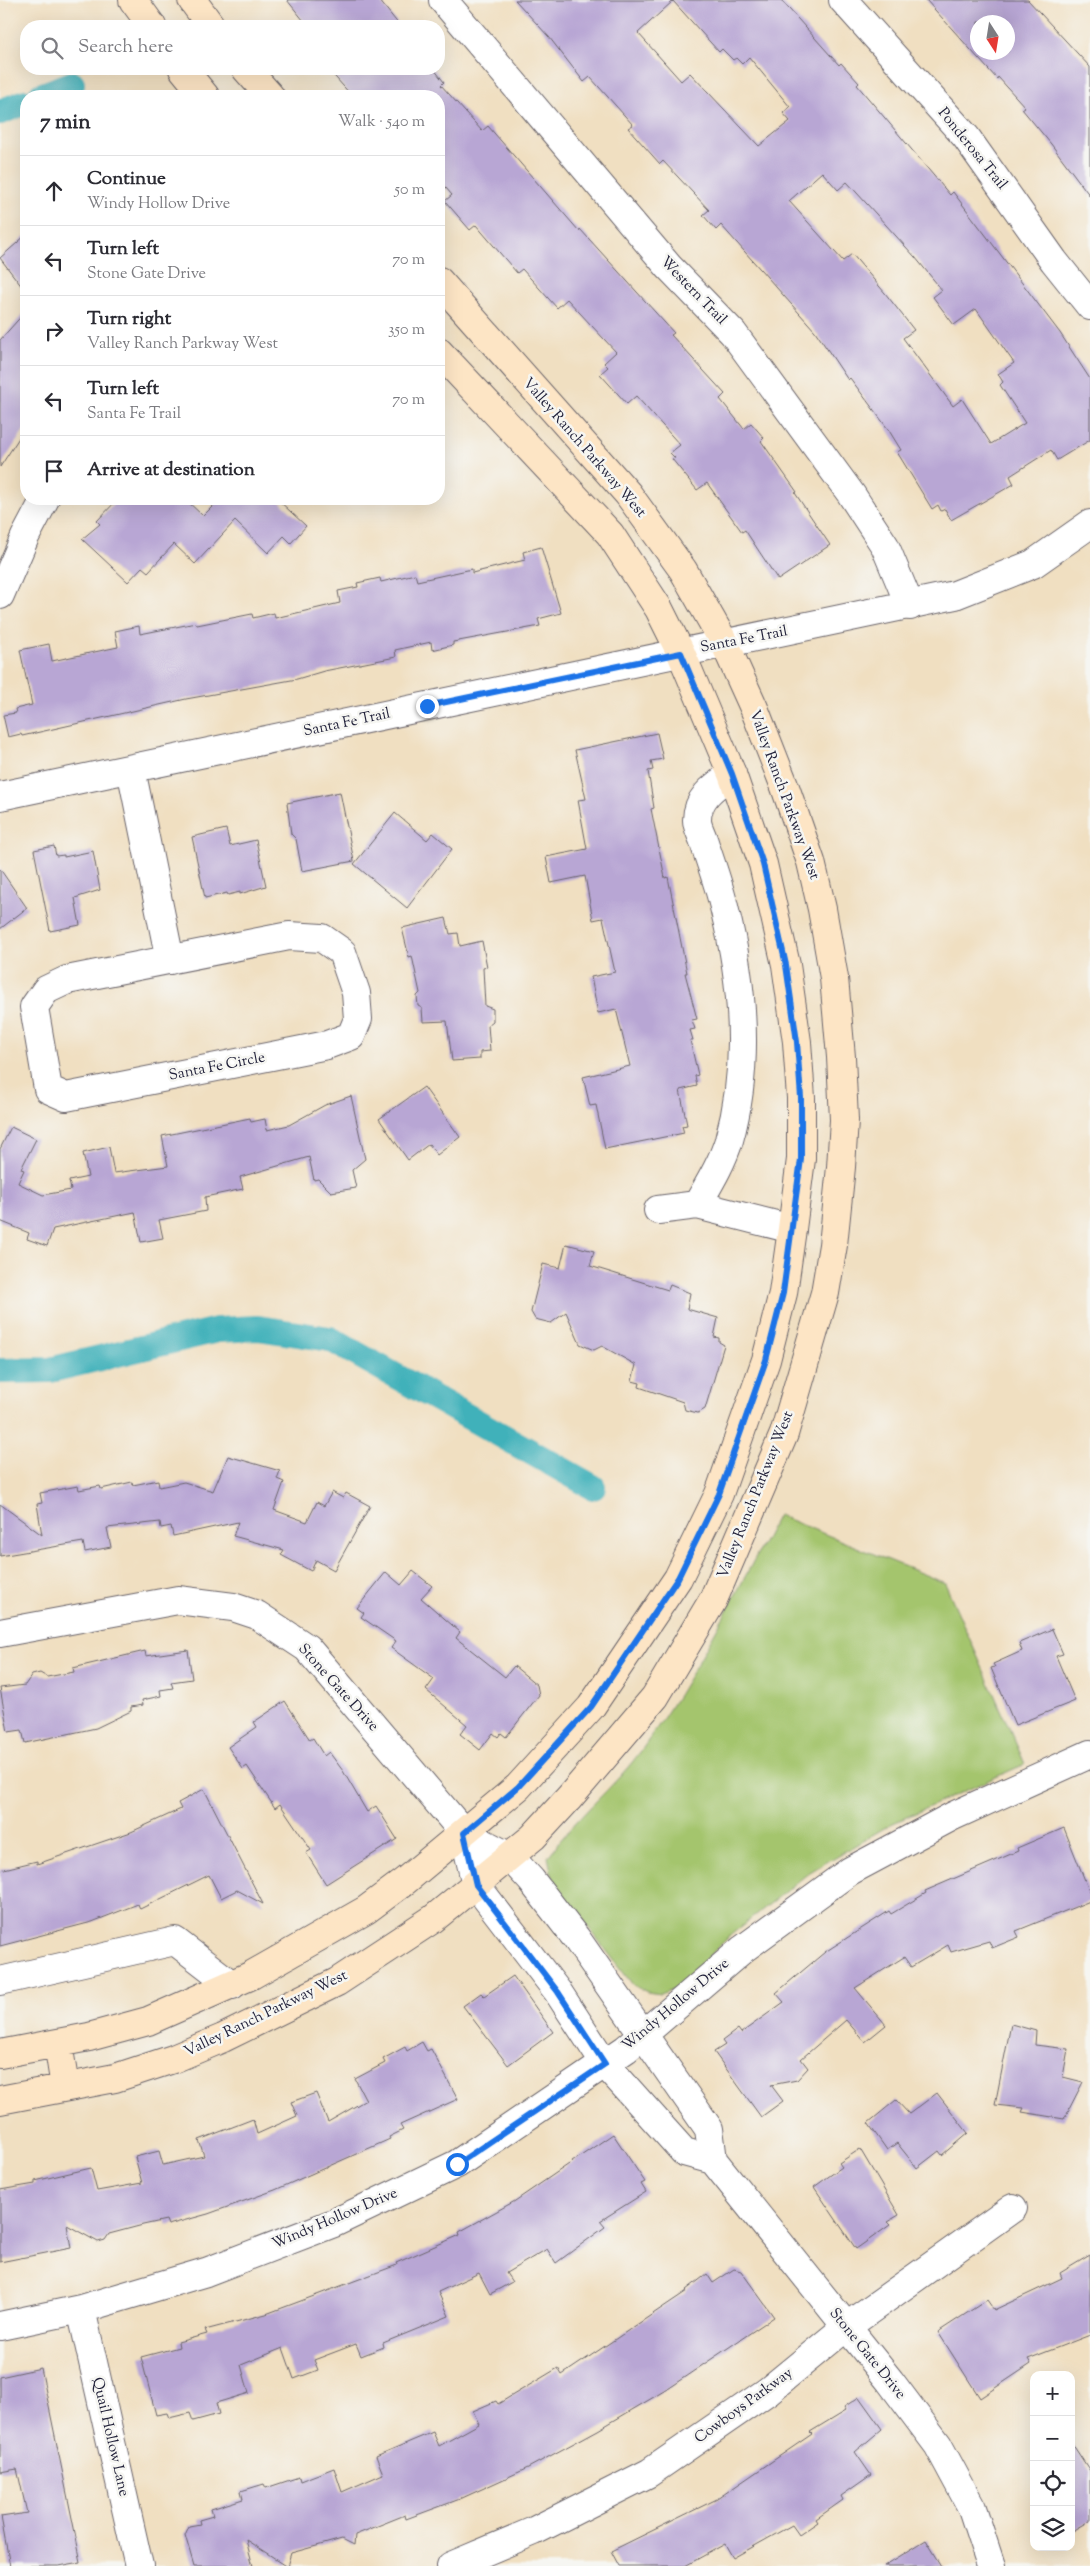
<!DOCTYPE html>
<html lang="en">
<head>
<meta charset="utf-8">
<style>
	body { margin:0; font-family:"Sorts Mill Goudy",serif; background:#f7f7f7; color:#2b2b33 }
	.controls { position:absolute; right:15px; bottom:15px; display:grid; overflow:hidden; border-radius:10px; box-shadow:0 5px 20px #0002 }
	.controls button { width:45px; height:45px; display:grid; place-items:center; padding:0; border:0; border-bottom:1px solid #e1e1e2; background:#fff; color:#2b2b33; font:25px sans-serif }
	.compass { position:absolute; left:970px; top:15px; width:45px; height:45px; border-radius:50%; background:#fff; box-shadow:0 5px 20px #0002; rotate:168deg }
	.stop { position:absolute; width:15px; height:15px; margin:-11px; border:4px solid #1a73e8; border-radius:50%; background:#fff }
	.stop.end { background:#1a73e8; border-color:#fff; box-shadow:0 1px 5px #0008 }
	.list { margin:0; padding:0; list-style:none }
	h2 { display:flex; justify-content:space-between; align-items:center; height:65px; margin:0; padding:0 20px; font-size:21px }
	h2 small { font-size:16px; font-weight:400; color:#7c7c81 }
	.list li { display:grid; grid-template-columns:32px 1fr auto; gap:15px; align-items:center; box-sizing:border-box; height:70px; padding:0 20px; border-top:1px solid #e1e1e2 }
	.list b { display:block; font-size:19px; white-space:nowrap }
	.list p { margin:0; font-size:16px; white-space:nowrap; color:#7c7c81 }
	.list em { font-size:16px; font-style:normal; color:#7c7c81 }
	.icon { flex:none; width:28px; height:28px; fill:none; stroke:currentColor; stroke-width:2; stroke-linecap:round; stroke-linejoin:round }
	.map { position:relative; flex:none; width:1090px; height:2566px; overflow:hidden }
	.search { position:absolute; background:#fff; box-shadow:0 5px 20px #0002; left:20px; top:20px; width:425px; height:55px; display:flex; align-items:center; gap:12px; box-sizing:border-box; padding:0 18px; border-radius:20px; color:#7c7c81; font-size:19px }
	.panel { position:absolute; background:#fff; box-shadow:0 5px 20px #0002; left:20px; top:90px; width:425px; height:415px; border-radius:20px }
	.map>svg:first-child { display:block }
	.green { fill:#a4c56d; stroke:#637454 }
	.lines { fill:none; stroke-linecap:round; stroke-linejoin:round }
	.canal { stroke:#41b1ba; stroke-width:26 }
	.building { fill:#b8a6d4; fill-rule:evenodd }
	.minor-casing { stroke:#6a646a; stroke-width:30 }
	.tertiary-casing { stroke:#6a646a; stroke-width:30 }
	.secondary-casing { stroke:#6a646a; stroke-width:30 }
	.minor { stroke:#fff; stroke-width:28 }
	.tertiary { stroke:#fff; stroke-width:28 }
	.secondary { stroke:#fde5c5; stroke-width:28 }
	.route { stroke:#1a73e8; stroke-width:6 }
	.labels { text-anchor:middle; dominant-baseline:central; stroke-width:5; stroke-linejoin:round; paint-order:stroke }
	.street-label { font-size:15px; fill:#22223b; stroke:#f6f6f2 }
</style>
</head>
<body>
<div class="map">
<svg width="1090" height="2566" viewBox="0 0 1090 2566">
	<rect width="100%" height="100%" fill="#f6f6f2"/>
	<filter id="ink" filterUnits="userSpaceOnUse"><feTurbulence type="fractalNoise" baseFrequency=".02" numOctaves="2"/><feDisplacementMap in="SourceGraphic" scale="10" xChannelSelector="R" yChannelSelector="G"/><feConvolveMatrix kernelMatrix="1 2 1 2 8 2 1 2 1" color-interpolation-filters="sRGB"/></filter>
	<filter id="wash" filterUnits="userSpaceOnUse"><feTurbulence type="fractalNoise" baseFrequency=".0096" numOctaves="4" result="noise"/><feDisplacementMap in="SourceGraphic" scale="20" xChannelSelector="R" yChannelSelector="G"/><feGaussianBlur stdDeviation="1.12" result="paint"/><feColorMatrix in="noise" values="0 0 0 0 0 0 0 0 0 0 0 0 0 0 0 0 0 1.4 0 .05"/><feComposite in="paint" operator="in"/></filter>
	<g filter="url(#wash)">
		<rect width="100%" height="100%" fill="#f0dfc1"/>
		<path class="green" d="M 778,1515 L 945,1583 L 1025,1764 L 891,1824 L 810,1872 L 732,1934 L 676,1988 L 660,1994 L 647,1992 L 633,1985 L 558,1888 L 551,1871 L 548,1857 C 575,1817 613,1789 641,1751 C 694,1677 735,1595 778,1515 Z"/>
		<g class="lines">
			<path class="canal" d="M 40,96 L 72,84
				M 0,112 L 26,102
				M 0,1371 L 50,1370 L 217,1330 L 258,1328 L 330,1339 L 593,1487"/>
		</g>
		<g id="blocks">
			<path class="building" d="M 287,0 L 379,0 L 400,26 L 308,26 Z
				M 515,0 L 781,0 L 839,65 L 841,63 L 859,83 L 857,85 L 950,195 L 953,192 L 1060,333 L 1090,379 L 1090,440 L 1057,460 L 1051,450 L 1010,476 L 1014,484 L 951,520 L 945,509 L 941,511 L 938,505 L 932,509 L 897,452 L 901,450 L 888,429 L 850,378 L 848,380 L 815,331 L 721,225 L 716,230 L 703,215 L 709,210 L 663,161 L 660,164 L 628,128 L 633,125 L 590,77 L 584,82 L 549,37 ZM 673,1 L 719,52 L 722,49 L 733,60 L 736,58 L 742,64 L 749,57 L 790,107 L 783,113 L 790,121 L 759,146 L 690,73 L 681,81 L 638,33 ZM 822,172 L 838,190 L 847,182 L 915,257 L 942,290 L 933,297 L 954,325 L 976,309 L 1014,363 L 998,374 L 1003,382 L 1000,385 L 1025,423 L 991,444 L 962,399 L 953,406 L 903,338 L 914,330 L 885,293 L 852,254 L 843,261 L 789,201 Z
				M 926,0 L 1028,0 L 1090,67 L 1090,196 L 1051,144 L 1022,109 L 1025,107 L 998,77 L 997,79 ZM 978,22 L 1008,22 L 1008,52 L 978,52 Z
				M 328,69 L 434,69 L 444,82 L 441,85 L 482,131 L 488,126 L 579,231 L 580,229 L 674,333 L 671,335 L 725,394 L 720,399 L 744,429 L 751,423 L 764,438 L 761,441 L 797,492 L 795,493 L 830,545 L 778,580 L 745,530 L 742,532 L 707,483 L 697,490 L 672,459 L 675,458 L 670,453 L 680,445 L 636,396 L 627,404 L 600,374 L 608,367 L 604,363 L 616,352 L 567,299 L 557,308 L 522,269 L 517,273 L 476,225 L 470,230 L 445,201 L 452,195 L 439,180 L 439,96 L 352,96 Z
				M 26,235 L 26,292 L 0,258 Z
				M 26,311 L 26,427 L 0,467 L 0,340 Z
				M 118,499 L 185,499 L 203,516 L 220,499 L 277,499 L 306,526 L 291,543 L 284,536 L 268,553 L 235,521 L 195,564 L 174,544 L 148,572 L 142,567 L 128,582 L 82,539 L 100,524 L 97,521 Z
				M 541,547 L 561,613 L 538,619 L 540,626 L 453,642 L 453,645 L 432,650 L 431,642 L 395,650 L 396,657 L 324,671 L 297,679 L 186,699 L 22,736 L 21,734 L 8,737 L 3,715 L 16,713 L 15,709 L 32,705 L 20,650 L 49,644 L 52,661 L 118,647 L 115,631 L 139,626 L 140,634 L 196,623 L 197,625 L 252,614 L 253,618 L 274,613 L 275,618 L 340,603 L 338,591 L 358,587 L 357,583 L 380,578 L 381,582 L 415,574 L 417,581 L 472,569 L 472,573 L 525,560 L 523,552 Z
				M 657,733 L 663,759 L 651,761 L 653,770 L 648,771 L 654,808 L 651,809 L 665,878 L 668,877 L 687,973 L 685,973 L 697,1019 L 692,1020 L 695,1029 L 690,1030 L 693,1040 L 690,1040 L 698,1075 L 695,1076 L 697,1086 L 680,1090 L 687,1125 L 682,1126 L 684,1133 L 605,1149 L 596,1105 L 590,1106 L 583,1077 L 630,1066 L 616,1009 L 598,1013 L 591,977 L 615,972 L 603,918 L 593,920 L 585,876 L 551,883 L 546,857 L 587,849 L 578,800 L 586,799 L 575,750 Z
				M 340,792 L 354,861 L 302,871 L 296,839 L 291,834 L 287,803 Z
				M 395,813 L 427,840 L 433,833 L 452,849 L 407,908 L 354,864 Z
				M 226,829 L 230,846 L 256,840 L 266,886 L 240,894 L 240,892 L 228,895 L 227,893 L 205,898 L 192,837 Z
				M 54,846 L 56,856 L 64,855 L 64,857 L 93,851 L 100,890 L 75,898 L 80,925 L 50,931 L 34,850 Z
				M 0,869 L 27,908 L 0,929 Z
				M 446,918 L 450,934 L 458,933 L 460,946 L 482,941 L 487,967 L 483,968 L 485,1006 L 493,1009 L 493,1021 L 488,1025 L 490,1051 L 480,1052 L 480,1059 L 452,1061 L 447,1021 L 423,1022 L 422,1008 L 418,1006 L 417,996 L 420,993 L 412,956 L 409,957 L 402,928 Z
				M 424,1087 L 460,1137 L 437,1155 L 429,1144 L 408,1160 L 379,1119 Z
				M 351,1096 L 365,1159 L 352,1170 L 356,1188 L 331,1192 L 318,1179 L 314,1180 L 309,1157 L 240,1177 L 243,1189 L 205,1197 L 206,1211 L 159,1220 L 163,1238 L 141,1242 L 135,1212 L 53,1229 L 47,1246 L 27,1239 L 29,1233 L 0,1221 L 0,1149 L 11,1127 L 36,1139 L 21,1169 L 24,1170 L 18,1183 L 43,1195 L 71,1190 L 69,1181 L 88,1177 L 83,1153 L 109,1147 L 114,1173 L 168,1166 L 162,1136 L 250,1118 L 251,1122 L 265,1119 L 267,1130 L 289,1125 L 325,1105 Z
				M 566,1244 L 594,1251 L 590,1266 L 668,1290 L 670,1285 L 690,1293 L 687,1309 L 718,1318 L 714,1337 L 719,1338 L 719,1342 L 724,1345 L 705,1409 L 698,1413 L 685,1410 L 683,1402 L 639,1387 L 640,1383 L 632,1381 L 636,1365 L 602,1346 L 594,1350 L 580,1344 L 566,1312 L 551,1323 L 535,1319 L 531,1312 L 543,1264 L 560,1268 Z
				M 228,1456 L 280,1471 L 277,1479 L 284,1482 L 274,1510 L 307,1522 L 317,1502 L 324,1506 L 332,1492 L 343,1498 L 346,1493 L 370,1506 L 334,1570 L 316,1560 L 311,1571 L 281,1555 L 284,1550 L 233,1536 L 238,1522 L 173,1536 L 171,1526 L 161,1528 L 160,1522 L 107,1528 L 111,1547 L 85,1552 L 83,1542 L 0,1556 L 0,1504 L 42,1535 L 37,1504 L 42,1503 L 40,1493 L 78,1486 L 79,1490 L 100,1486 L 101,1489 L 132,1482 L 133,1485 L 158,1480 L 159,1487 L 184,1482 L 213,1491 Z
				M 413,1571 L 432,1586 L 421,1598 L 460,1632 L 456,1638 L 505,1677 L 514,1666 L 537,1685 L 539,1695 L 506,1737 L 501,1733 L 498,1737 L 493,1733 L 480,1750 L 460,1734 L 467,1725 L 426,1690 L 434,1679 L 391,1648 L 396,1641 L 361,1617 L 364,1613 L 357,1608 L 386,1572 L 401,1585 Z
				M 1052,1629 L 1063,1654 L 1056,1656 L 1075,1701 L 1015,1725 L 991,1668 L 995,1667 L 993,1664 L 1022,1651 L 1019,1643 Z
				M 188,1650 L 192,1679 L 171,1682 L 173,1688 L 160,1690 L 161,1696 L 142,1700 L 143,1705 L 131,1707 L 131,1711 L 96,1728 L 25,1743 L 22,1730 L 8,1732 L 0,1688 L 25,1685 L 32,1675 L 40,1673 L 47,1677 L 74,1672 L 73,1668 L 145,1651 L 146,1656 Z
				M 285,1701 L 310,1740 L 313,1738 L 324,1756 L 329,1752 L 343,1771 L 367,1812 L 376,1806 L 397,1839 L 326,1884 L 306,1853 L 311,1850 L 280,1804 L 275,1808 L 247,1766 L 243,1769 L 228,1747 L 257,1727 L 254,1722 Z
				M 204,1789 L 263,1904 L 237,1890 L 221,1898 L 209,1875 L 140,1909 L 138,1904 L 92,1922 L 0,1946 L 0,1870 L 37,1861 L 37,1864 L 131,1832 L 181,1809 L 178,1803 Z
				M 1064,1828 L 1090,1893 L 1090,1901 L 1016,1931 L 1019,1937 L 992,1948 L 989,1941 L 951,1952 L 948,1945 L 911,1967 L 904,1957 L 855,1988 L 886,2025 L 865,2042 L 846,2020 L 801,2059 L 808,2068 L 797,2080 L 771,2085 L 783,2101 L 761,2117 L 714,2052 L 725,2045 L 722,2041 L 738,2029 L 741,2033 L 784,2002 L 776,1993 L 825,1952 L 889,1911 L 891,1914 L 926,1893 L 925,1891 L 1018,1851 L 1017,1848 Z
				M 513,1976 L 553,2032 L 508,2065 L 463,2006 L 481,1993 L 484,1996 Z
				M 1011,2024 L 1036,2031 L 1035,2045 L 1068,2049 L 1063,2077 L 1083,2082 L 1064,2119 L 1022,2112 L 1024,2108 L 995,2105 Z
				M 422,2042 L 427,2051 L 431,2049 L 458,2099 L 400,2125 L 403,2130 L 389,2137 L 390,2139 L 275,2190 L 208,2214 L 168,2225 L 166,2220 L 143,2225 L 109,2234 L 105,2240 L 98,2242 L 67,2225 L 71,2248 L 0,2262 L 0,2190 L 35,2184 L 35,2181 L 91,2168 L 97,2191 L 142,2183 L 135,2157 L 159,2151 L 163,2165 L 204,2156 L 199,2140 L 253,2119 L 257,2134 L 297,2116 L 291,2102 L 316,2093 L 328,2122 L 366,2100 L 355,2079 L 385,2063 L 383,2059 L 405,2047 L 407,2051 Z
				M 937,2093 L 968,2133 L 942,2155 L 939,2151 L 917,2168 L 897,2143 L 887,2150 L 868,2123 L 896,2100 L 909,2114 Z
				M 613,2134 L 645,2182 L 641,2184 L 646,2192 L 600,2221 L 605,2227 L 556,2263 L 547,2249 L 506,2273 L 512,2282 L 490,2294 L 479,2273 L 438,2292 L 449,2316 L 383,2343 L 384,2347 L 361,2356 L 356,2344 L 314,2360 L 318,2370 L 294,2379 L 283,2348 L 241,2365 L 249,2393 L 216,2403 L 219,2414 L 193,2421 L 190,2413 L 169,2418 L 167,2413 L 156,2415 L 141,2357 L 179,2347 L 178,2342 L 207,2334 L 205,2330 L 266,2314 L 397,2265 L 396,2263 L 460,2235 L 459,2232 L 515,2201 Z
				M 860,2149 L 899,2215 L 887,2222 L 890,2225 L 856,2249 L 814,2187 L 842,2167 L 839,2163 Z
				M 1090,2255 L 1090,2335 L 1028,2359 L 1031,2364 L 980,2398 L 938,2332 L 987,2300 L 994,2310 L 1062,2278 L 1060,2273 Z
				M 734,2269 L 741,2271 L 774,2317 L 664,2391 L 598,2430 L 528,2468 L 460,2499 L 406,2519 L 405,2515 L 355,2535 L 354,2545 L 342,2539 L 291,2553 L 287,2566 L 246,2540 L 253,2566 L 194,2566 L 185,2535 L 189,2526 L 200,2524 L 199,2520 L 213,2516 L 211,2509 L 243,2499 L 241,2491 L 264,2484 L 266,2488 L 299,2477 L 300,2481 L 334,2468 L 342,2492 L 383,2474 L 376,2456 L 433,2432 L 439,2446 L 479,2424 L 473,2411 L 496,2401 L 498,2404 L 558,2368 L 562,2375 L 687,2291 L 686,2290 L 707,2274 L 713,2283 Z
				M 41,2368 L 81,2562 L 59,2566 L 10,2566 L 1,2517 L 27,2513 L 17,2469 L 0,2472 L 0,2377 Z
				M 859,2397 L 882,2429 L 855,2452 L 871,2475 L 841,2496 L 843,2500 L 816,2519 L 818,2522 L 799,2535 L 792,2525 L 733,2558 L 725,2544 L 685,2566 L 619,2566 L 611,2551 L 717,2499 L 812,2434 L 810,2432 L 846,2410 L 844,2407 Z
				M 1071,2442 L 1090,2471 L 1090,2521 L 1071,2532 Z
				M 926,2540 L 942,2566 L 884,2566 Z"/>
		</g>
	</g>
	<g filter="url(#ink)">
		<use href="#blocks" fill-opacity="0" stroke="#6a646a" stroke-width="1"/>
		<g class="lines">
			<defs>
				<path id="minor" d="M 443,0 L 669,267 L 733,333 L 851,494 L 885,546 L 910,606
					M 843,0 L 966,137 L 1054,261 L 1090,306
					M 0,595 L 25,537 L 45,499
					M 131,769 L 170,960
					M 289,936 L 322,938 L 342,952 L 356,993 L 358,1019 L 351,1036 L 327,1045 L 66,1097 L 48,1089 L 34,1007 L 46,990 L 67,980 Z
					M 697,1205 C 709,1184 722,1163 729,1140 C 750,1065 743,982 724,907 C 719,885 711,864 704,842 C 702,835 697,827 697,820 C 697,797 715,786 732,774
					M 658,1210 L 697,1205 L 792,1229
					M 0,1633 L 178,1600 L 233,1607 L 257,1615 L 307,1648 L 464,1833 L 510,1857 L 531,1880 L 576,1938 L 709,2129 L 713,2160 L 890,2381 L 938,2445 L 972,2508 L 991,2566
					M 464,1833 L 476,1885 L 558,1992 L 605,2064 L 684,2152 L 713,2160
					M 0,1981 L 175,1941 L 232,1985
					M 81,2309 L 139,2566
					M 0,2326 L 81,2309 L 206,2272 L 334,2223 L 457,2164 L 626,2049 L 743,1949 L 850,1871 L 953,1816 L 1090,1754
					M 451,2566 L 534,2531 L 649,2473 L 768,2391 L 846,2327 L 1013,2208"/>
				<path id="tertiary" d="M 0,796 L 955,595 L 1033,564 L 1090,524"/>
				<path id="secondary" d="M 133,0 L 152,26
					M 192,0 L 211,26
					M 183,69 L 205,96
					M 246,69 L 270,96
					M 58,2043 L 65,2087
					M 0,2054 L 89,2037 L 148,2021 L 250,1976 L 366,1910 L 405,1881 L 518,1787 L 591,1707 L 678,1578 L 719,1494 L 766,1360 L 783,1293 L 792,1229 L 801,1159 L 801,1098 L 797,1042 L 786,965 L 763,864 L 732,774 L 681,653 L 659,609 L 610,534 L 439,352
					M 0,2100 L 115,2078 L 173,2059 L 223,2038 L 337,1982 L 433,1919 L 533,1837 L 569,1798 L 655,1697 L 713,1600 L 784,1434 L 825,1293 L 833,1245 L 841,1167 L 844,1120 L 841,1057 L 834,978 L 822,909 L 811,862 L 785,787 L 754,708 L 725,644 L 683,570 L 628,494 L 439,281"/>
			</defs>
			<use href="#minor" class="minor-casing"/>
			<use href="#tertiary" class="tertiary-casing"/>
			<use href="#secondary" class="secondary-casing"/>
			<use href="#minor" class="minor"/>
			<use href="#tertiary" class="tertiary"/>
			<use href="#secondary" class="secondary"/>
		</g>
	</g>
	<g class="lines" filter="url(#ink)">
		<path class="route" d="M 427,706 L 681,653 L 732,774 L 763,864 L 786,965 L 797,1042 L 801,1098 L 801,1159 L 783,1293 L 766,1360 L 719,1494 L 678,1578 L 591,1707 L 518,1787 L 464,1833 L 476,1885 L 558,1992 L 605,2064 L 457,2164"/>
	</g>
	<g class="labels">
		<g class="street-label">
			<text transform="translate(972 149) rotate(51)">Ponderosa Trail</text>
			<text transform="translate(693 291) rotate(46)">Western Trail</text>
			<text transform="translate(584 448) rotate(49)">Valley Ranch Parkway West</text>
			<text transform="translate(744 640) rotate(-11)">Santa Fe Trail</text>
			<text transform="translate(347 723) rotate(-12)">Santa Fe Trail</text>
			<text transform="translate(784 795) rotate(70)">Valley Ranch Parkway West</text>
			<text transform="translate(217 1067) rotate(-11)">Santa Fe Circle</text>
			<text transform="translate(756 1495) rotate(-68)">Valley Ranch Parkway West</text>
			<text transform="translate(338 1688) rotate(48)">Stone Gate Drive</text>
			<text transform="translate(676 2005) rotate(-40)">Windy Hollow Drive</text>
			<text transform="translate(266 2014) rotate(-26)">Valley Ranch Parkway West</text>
			<text transform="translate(335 2219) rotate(-23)">Windy Hollow Drive</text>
			<text transform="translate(867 2354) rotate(51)">Stone Gate Drive</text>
			<text transform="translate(744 2406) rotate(-36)">Cowboys Parkway</text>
			<text transform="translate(110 2437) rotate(77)">Quail Hollow Lane</text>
		</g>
	</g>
</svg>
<div class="controls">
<button>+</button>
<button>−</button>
<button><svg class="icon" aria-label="locate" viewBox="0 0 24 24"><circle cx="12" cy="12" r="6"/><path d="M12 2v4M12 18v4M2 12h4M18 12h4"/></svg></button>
<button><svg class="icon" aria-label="layers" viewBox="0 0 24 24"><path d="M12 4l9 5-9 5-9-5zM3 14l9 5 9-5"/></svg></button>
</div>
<svg class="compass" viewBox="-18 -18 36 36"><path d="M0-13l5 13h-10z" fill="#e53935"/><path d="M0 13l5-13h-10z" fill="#7c7c81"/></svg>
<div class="stop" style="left:457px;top:2164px"></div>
<div class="stop end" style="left:427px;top:706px"></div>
<div class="search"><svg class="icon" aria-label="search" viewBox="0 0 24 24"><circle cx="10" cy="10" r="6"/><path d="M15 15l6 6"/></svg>Search here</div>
<section class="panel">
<h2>7 min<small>Walk · 540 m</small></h2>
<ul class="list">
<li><svg class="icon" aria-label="ahead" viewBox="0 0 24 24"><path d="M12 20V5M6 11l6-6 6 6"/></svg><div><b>Continue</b><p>Windy Hollow Drive</p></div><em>50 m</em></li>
<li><svg class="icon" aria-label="left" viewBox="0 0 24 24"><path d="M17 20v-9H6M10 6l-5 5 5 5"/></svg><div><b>Turn left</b><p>Stone Gate Drive</p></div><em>70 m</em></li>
<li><svg class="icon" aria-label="right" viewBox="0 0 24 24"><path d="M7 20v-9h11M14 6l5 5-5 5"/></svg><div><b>Turn right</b><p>Valley Ranch Parkway West</p></div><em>350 m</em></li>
<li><svg class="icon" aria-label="left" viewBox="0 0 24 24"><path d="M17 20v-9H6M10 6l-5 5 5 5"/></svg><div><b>Turn left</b><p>Santa Fe Trail</p></div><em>70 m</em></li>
<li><svg class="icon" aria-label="arrive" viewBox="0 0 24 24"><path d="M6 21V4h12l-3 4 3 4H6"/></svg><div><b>Arrive at destination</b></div></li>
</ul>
</section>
</div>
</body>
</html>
